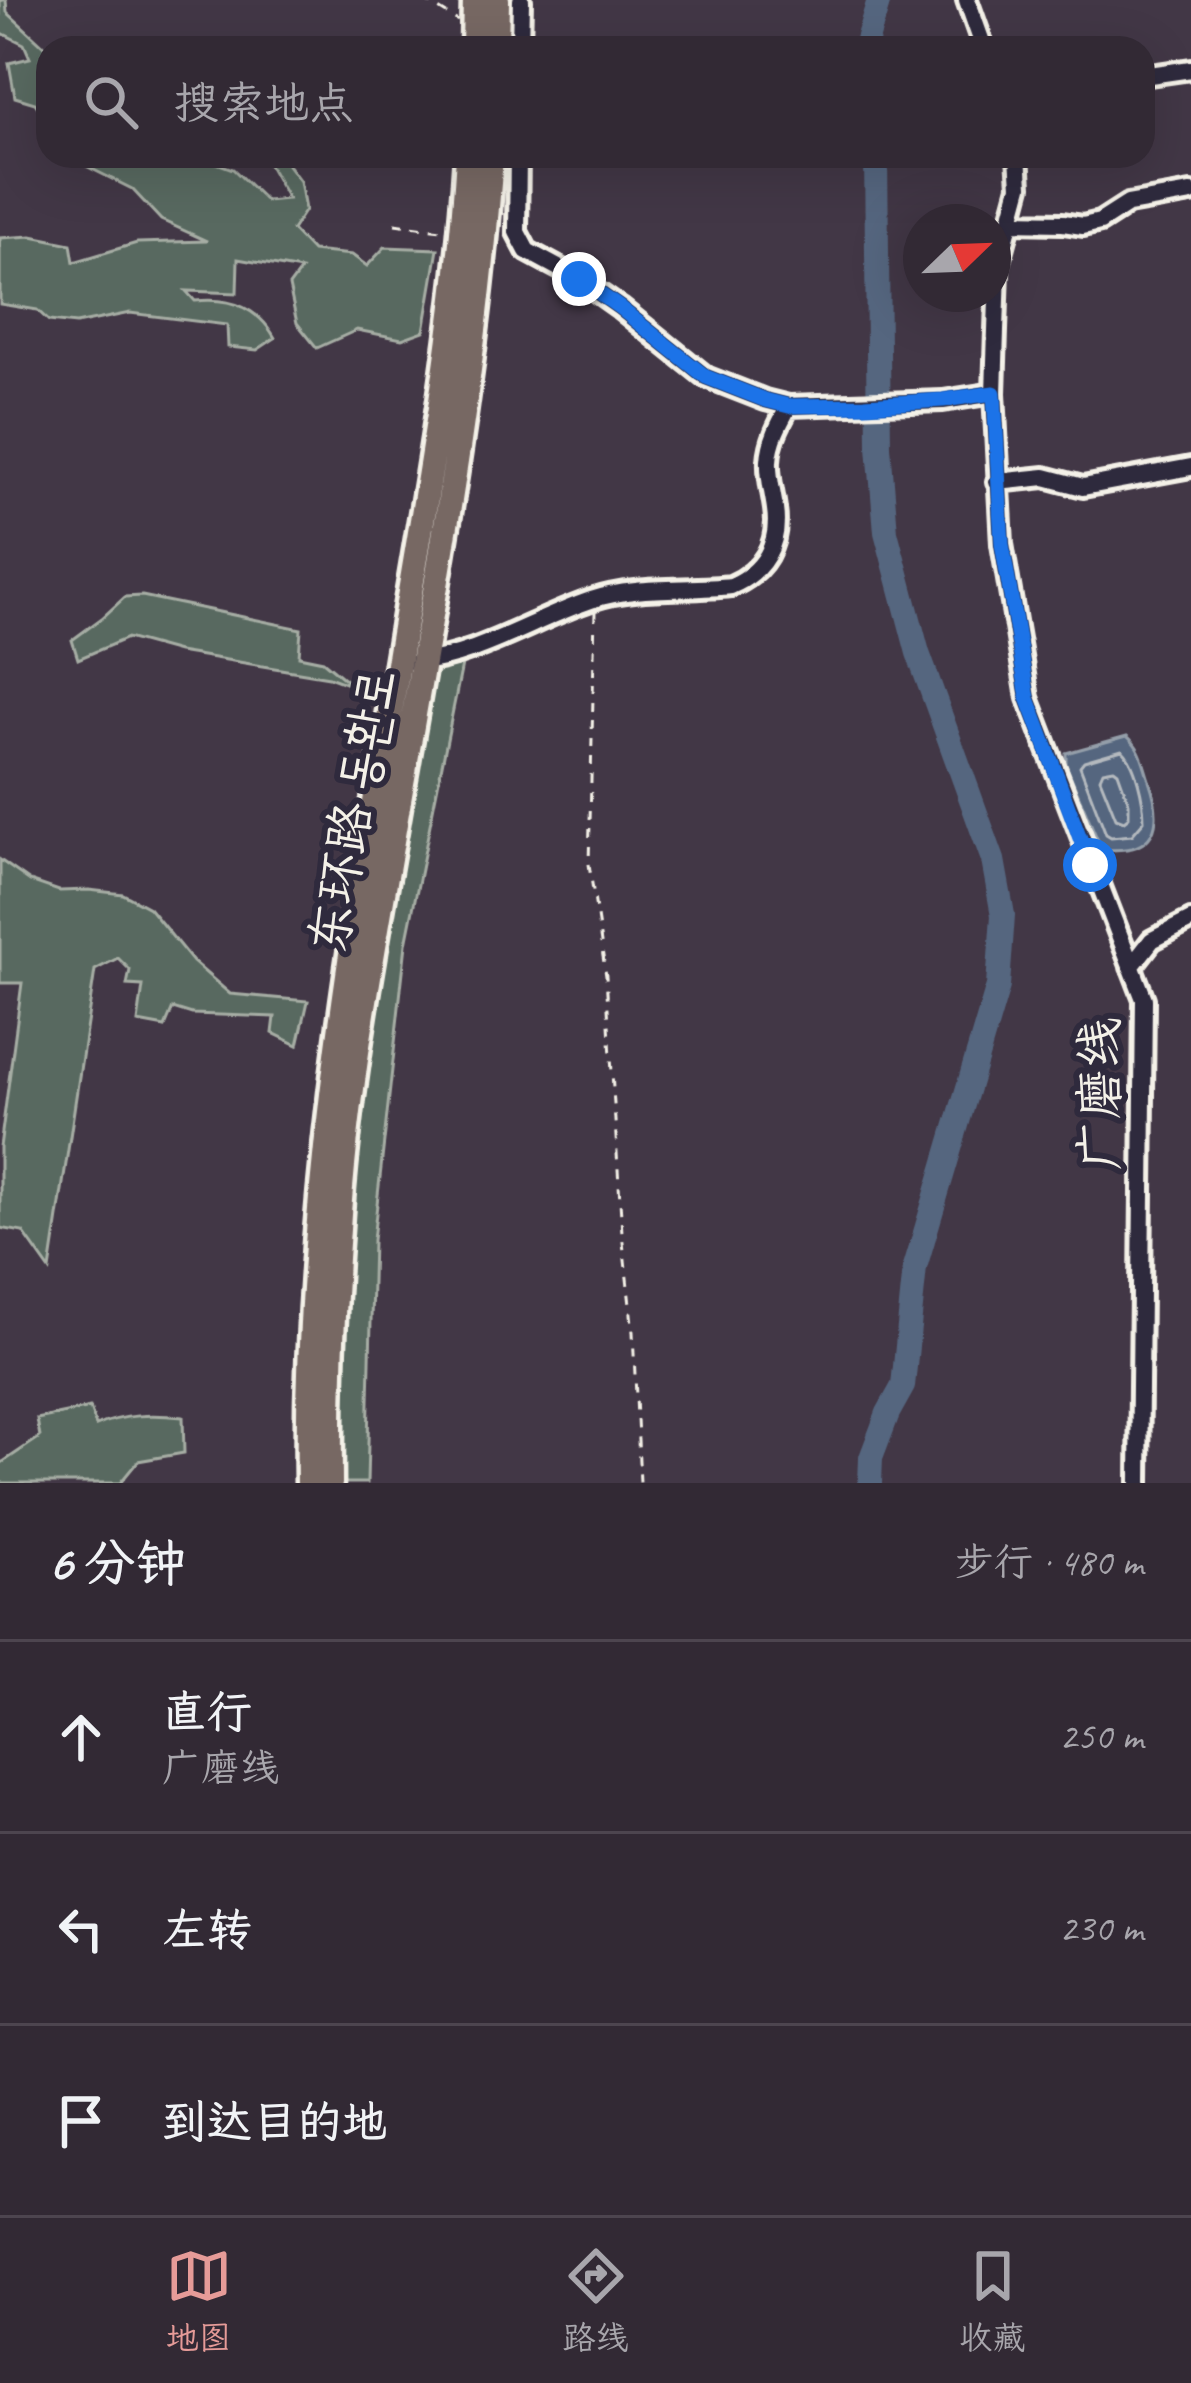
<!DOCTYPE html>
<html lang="zh">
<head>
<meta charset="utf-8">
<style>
	body { margin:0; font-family:Caveat,"LXGW WenKai TC","Poor Story",sans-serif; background:#3d3540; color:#f1f3f6 }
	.compass { position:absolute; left:903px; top:204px; width:108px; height:108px; border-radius:50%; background:#322934; box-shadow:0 12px 48px #0002; rotate:67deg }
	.stop { position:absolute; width:36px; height:36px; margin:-27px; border:9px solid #1a73e8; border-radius:50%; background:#fff }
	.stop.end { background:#1a73e8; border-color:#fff; box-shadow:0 3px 12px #0008 }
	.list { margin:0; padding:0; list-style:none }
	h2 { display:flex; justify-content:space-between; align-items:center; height:156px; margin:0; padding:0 48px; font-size:51px }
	h2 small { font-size:39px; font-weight:400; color:#a8a6ac }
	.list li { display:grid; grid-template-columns:78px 1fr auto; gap:36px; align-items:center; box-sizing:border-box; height:192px; padding:0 48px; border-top:3px solid #4d454f }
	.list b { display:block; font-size:45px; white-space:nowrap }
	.list p { margin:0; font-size:39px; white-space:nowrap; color:#a8a6ac }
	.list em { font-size:39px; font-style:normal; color:#a8a6ac }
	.icon { flex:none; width:66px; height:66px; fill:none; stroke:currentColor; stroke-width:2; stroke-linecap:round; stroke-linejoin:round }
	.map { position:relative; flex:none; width:1191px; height:1483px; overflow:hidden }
	.search { position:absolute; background:#322934; box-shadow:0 12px 48px #0002; left:36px; right:36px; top:36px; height:132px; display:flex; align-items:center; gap:30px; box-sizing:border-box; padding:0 42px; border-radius:36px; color:#a8a6ac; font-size:45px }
	.sheet { height:732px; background:#322934 }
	nav { display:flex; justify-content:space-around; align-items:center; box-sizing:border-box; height:168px; border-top:3px solid #4d454f; background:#322934; font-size:33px; color:#a8a6ac }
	nav a { display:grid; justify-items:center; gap:6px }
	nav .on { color:#e69b98 }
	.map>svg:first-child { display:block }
	.green { fill:#586960; stroke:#a6ada4; stroke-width:3 }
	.water { fill:#54667f; stroke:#949ea9; stroke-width:3 }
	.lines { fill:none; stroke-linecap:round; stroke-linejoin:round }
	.shore { stroke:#b4b9be; stroke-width:3 }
	.river { stroke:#54667f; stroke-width:24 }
	.minor-casing { stroke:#f4f1e8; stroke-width:26 }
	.highway-casing { stroke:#f4f1e8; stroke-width:33 }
	.path { stroke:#f4f1e8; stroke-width:3; stroke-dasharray:9 9; stroke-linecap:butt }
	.minor { stroke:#2f2a3d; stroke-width:16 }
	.highway { stroke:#776864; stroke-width:24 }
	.route { stroke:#1a73e8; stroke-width:15 }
	.labels { text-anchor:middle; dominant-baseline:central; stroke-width:12; stroke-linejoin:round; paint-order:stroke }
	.street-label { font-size:51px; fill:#f4f1e8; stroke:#2f2a3d }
</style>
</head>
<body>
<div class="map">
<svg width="1191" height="1483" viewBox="0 0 1191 1483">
	<rect width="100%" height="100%" fill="#423746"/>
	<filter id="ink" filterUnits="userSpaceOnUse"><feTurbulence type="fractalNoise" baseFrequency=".00833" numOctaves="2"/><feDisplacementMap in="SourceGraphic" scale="24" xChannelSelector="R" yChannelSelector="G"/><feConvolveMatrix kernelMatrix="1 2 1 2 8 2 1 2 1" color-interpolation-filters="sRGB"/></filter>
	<g filter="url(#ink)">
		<path class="green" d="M 0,0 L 6,0 L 7,12 L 48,50 L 48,122 L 35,103 L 15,97 L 9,63 L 30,58 L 24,44 L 0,32 Z
			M 66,156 L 198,156 L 233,169 L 266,201 L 288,199 L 269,165 L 250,156 L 283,158 L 300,181 L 305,210 L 292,230 L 312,251 L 352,255 L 367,266 L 385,247 L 438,249 L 424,331 L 402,339 L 357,330 L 317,348 L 297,323 L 289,286 L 301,270 L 238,259 L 237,293 L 186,291 L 195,301 C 229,297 257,306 275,338 L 257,350 L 228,347 L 227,325 L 130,313 L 76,324 L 49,321 L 37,310 L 0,304 L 0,238 L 32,236 L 71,244 L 74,262 L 137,243 L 207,241 L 161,220 L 132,189 Z
			M 142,596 L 301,629 L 299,656 L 323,661 L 353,686 L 329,677 L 178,652 L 127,638 L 78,659 L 72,640 L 102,618 L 125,597 Z
			M 462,665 L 406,944 L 373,1240 L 367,1483 L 344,1483 C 342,1377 346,1270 356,1164 C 372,999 407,834 435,670 Z
			M 0,860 L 30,881 L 59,891 L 89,890 L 123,894 L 149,908 L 193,962 L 230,994 L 308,1001 L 298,1045 L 273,1033 L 275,1017 L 192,1014 L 173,1008 L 165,1027 L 138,1022 L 143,986 L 127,985 L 130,970 L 118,958 L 95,970 L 50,1270 L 23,1232 L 0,1228 L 0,1147 L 22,983 L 0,983 Z
			M 90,1408 L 96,1426 C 124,1414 153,1414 183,1417 L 184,1453 L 138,1461 L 120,1483 L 0,1483 L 0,1464 L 40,1437 L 37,1419 Z"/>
		<path class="water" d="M 1127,736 C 1142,749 1143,762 1149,780 C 1157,803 1165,839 1132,848 C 1123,850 1112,850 1102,850 L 1066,765 L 1066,753 Z"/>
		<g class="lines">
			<path class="shore" d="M 1122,750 C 1136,762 1144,801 1144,821 L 1132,835 L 1111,837 L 1106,834 L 1080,766 L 1084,761 Z
				M 1114,769 L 1118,772 L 1129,803 L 1129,817 L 1124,821 L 1116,818 L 1100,778 L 1103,771 Z"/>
			<path class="river" d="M 868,48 L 867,40 L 879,0
				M 870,1483 L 871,1458 L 888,1413 L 903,1386 L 915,1267 L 998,986 L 1003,915 L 993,860 L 918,653 L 886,532 L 879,446 L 876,156"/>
			<defs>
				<path id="minor" d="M 967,0 L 984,48
					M 520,48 L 521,0
					M 1143,76 L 1191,69
					M 518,156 L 517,232 L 527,251 L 579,279 L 620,308 L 706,377 L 765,400 L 789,406 L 943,401 L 994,393
					M 1018,156 L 1020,186 L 998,268 L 994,393 L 1002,544 L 1028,698 L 1144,999 L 1139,1483
					M 1010,222 L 1063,223 L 1083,226 L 1100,222 L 1128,204 L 1191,193
					M 997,482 L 1045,477 L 1083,487 L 1191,467
					M 415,663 C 479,656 532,620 591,600 C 635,585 686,591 731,586 C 764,572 780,544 775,509 C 773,493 768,477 769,461 C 770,441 779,424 789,406
					M 1131,967 L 1152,940 L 1191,920"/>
				<path id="highway" d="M 474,48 L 475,0
					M 496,48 L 497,0
					M 309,1483 C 304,1185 361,891 409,598 C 434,451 459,305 468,156
					M 330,1483 C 329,1398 332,1313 338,1228 C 346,1098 370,969 392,841 C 431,613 475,387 491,156"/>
			</defs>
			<use href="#minor" class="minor-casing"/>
			<use href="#highway" class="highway-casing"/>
			<path class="path" d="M 424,0 L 458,21
				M 395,224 L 441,230
				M 595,612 L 589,864 L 606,976 L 622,1233 L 633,1332 L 640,1483"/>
			<use href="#minor" class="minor"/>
			<use href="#highway" class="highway"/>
		</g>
	</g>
	<g class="lines" filter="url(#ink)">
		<path class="route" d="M 579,279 L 620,308 L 706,377 L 765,400 L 789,406 L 865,405 L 943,400 L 994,393 L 1002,544 L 1028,698 L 1090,865"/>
	</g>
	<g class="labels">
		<g class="street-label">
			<text transform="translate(352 811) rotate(-80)">东环路 동환로</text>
			<text transform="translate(1100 1094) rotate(-90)">广磨线</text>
		</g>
	</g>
</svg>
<svg class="compass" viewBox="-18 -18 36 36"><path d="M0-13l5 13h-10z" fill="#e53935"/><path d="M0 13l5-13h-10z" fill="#a8a6ac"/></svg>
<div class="stop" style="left:1090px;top:865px"></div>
<div class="stop end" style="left:579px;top:279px"></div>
<div class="search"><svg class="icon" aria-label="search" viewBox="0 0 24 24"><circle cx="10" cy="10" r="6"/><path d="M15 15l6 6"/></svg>搜索地点</div>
</div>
<section class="sheet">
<h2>6 分钟<small>步行 · 480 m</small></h2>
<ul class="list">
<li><svg class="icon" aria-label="ahead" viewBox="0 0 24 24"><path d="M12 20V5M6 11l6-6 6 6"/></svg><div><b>直行</b><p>广磨线</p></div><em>250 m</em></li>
<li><svg class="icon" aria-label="left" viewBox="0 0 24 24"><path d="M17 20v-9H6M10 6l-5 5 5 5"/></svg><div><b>左转</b></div><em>230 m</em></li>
<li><svg class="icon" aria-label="arrive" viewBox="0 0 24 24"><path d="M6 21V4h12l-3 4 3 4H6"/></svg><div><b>到达目的地</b></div></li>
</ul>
</section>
<nav>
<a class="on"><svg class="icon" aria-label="map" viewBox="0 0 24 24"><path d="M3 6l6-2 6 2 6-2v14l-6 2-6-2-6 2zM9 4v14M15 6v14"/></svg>地图</a>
<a><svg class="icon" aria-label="directions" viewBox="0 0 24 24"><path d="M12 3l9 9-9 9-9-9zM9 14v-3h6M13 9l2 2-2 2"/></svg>路线</a>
<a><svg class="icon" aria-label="saved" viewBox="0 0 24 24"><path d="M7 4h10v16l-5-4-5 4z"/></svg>收藏</a>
</nav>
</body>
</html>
